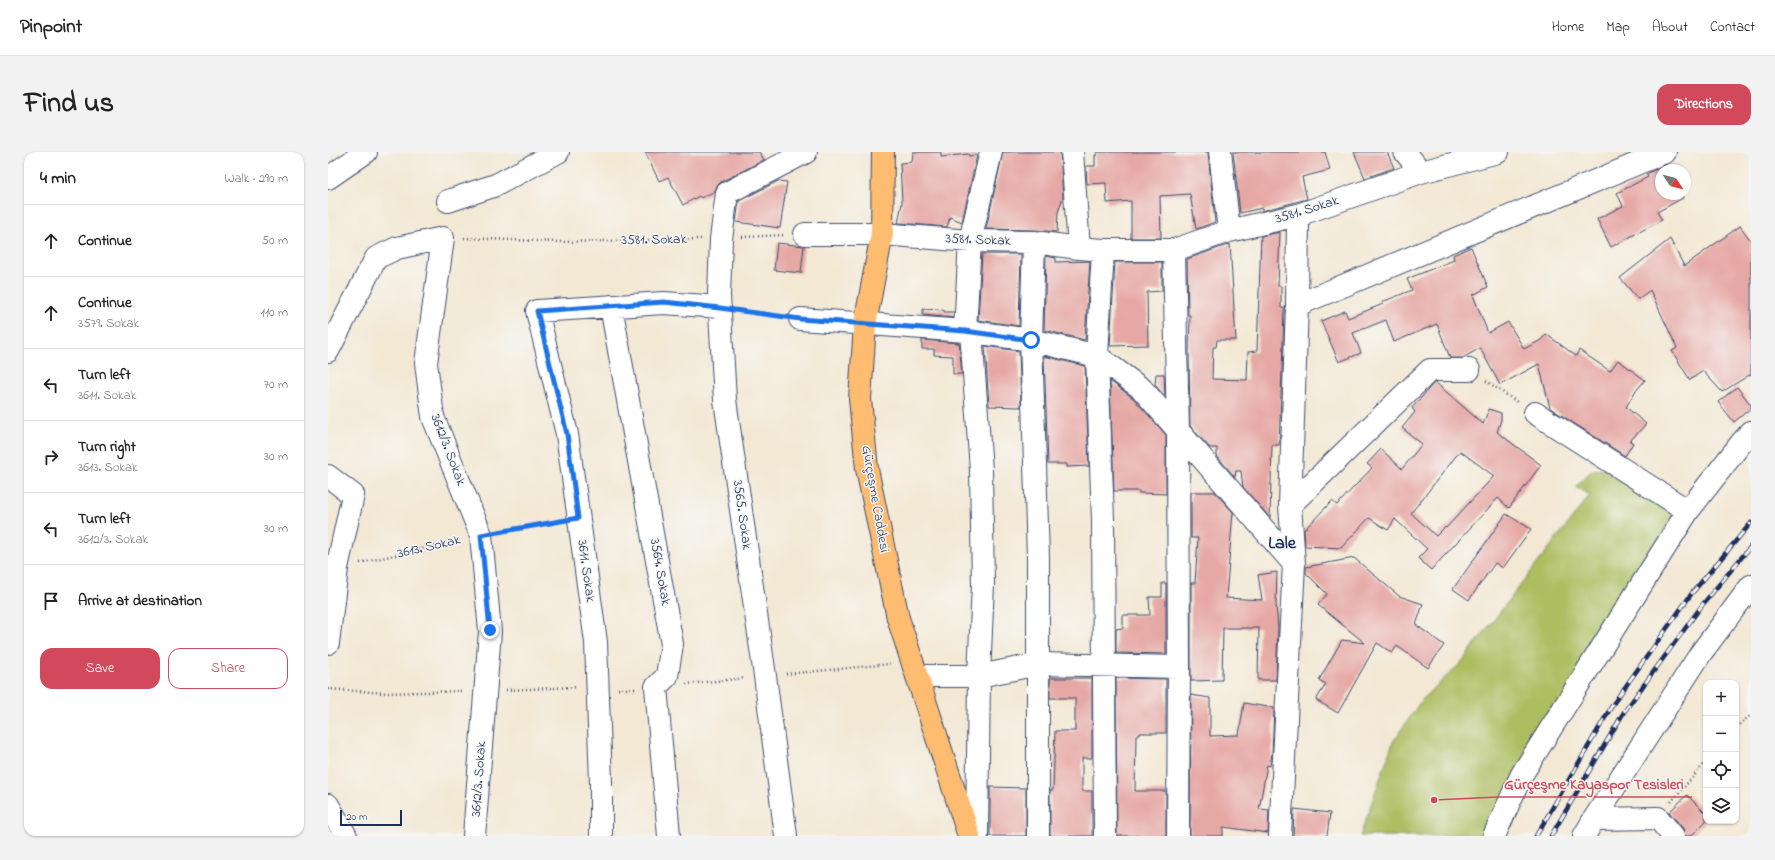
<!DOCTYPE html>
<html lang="en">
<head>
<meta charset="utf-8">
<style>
	body { margin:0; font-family:"Indie Flower",sans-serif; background:#f2f2f2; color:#222 }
	.controls { position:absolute; right:12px; bottom:12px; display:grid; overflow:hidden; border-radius:8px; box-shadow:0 1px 3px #0004 }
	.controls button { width:36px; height:36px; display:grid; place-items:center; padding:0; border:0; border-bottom:1px solid #e0e0e0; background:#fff; color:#222; font:20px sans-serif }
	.compass { position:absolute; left:1327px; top:12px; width:36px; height:36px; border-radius:50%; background:#fff; box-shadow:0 1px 3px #0004; rotate:125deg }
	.scale { position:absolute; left:12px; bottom:10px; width:62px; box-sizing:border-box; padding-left:4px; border:2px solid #1b2f5e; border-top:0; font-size:11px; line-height:14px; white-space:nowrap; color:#1b2f5e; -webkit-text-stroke:3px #f6f6f2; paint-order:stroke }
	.stop { position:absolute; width:12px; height:12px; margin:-9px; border:3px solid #1a73e8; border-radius:50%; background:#fff }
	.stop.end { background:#1a73e8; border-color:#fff; box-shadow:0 1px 4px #0008 }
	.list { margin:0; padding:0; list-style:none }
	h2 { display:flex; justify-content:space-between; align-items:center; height:52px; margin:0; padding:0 16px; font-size:17px }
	h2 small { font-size:13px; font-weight:400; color:#767676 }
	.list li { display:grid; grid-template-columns:26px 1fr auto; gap:12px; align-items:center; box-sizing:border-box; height:72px; padding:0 16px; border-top:1px solid #e0e0e0 }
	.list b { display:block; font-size:15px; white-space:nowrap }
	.list p { margin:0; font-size:13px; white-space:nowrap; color:#767676 }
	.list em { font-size:13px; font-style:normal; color:#767676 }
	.actions { display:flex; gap:8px; padding:12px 16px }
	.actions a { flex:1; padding:9px 0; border:1px solid #d1495b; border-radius:12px; text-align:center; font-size:14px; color:#d1495b }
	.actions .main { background:#d1495b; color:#fff }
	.icon { flex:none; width:22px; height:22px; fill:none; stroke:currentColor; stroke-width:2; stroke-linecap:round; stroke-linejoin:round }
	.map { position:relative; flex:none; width:1423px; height:684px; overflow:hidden; border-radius:12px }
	header { display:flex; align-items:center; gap:24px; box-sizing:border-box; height:56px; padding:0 20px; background:#fff; border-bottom:1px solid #e0e0e0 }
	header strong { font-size:19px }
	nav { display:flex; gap:22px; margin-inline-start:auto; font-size:14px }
	.intro { display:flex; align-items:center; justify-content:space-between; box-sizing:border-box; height:96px; padding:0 24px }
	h1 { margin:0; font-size:28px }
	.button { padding:10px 18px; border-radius:12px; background:#d1495b; color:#fff; font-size:14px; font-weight:700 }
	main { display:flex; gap:24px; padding:0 24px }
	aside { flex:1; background:#fff; border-radius:12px; box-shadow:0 1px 3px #0004 }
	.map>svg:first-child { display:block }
	.green { fill:#adbd60; stroke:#64765f }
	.building { fill:#e6a8a5; fill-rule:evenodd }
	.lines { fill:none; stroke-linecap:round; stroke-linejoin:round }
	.minor-casing { stroke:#3b4b70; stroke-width:24 }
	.major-casing { stroke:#3b4b70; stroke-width:24 }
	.path { stroke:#3b4b70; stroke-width:2.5; stroke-dasharray:1 3; stroke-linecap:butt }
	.minor { stroke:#fff; stroke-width:22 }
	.major { stroke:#febc70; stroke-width:22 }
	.rail-casing { stroke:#1b2f5e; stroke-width:4.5 }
	.rail { stroke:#f6f6f2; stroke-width:3; stroke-dasharray:9; stroke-linecap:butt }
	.route { stroke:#1a73e8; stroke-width:5 }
	.labels { text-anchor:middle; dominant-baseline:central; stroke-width:3; stroke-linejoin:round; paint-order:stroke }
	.street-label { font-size:14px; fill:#1b2f5e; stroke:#f6f6f2 }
	.district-label { font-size:18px; font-weight:bold; fill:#1b2f5e; stroke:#f6f6f2 }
	.leader { fill:none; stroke:#d1495b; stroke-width:1.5 }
	.callout-dot { fill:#d1495b; stroke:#f6f6f2; stroke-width:1.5 }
	.callout-label { font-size:15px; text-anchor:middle; font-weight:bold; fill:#d1495b; stroke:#f6f6f2; stroke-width:3; stroke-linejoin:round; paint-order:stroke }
</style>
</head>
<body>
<header>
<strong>Pinpoint</strong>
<nav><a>Home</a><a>Map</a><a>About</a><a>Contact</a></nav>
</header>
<div class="intro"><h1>Find us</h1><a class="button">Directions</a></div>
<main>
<aside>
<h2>4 min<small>Walk · 290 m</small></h2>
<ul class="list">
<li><svg class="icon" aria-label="ahead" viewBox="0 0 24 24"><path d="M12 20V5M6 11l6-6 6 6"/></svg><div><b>Continue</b></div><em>50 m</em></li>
<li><svg class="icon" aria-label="ahead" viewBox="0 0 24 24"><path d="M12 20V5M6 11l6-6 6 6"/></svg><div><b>Continue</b><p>3579. Sokak</p></div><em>110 m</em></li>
<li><svg class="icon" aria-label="left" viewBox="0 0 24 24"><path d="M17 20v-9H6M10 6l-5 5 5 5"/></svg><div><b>Turn left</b><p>3611. Sokak</p></div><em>70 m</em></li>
<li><svg class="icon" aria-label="right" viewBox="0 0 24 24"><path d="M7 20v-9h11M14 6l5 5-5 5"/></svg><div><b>Turn right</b><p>3613. Sokak</p></div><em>30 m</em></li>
<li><svg class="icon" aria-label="left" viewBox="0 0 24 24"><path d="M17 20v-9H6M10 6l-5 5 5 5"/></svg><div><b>Turn left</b><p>3612/3. Sokak</p></div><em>30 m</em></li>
<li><svg class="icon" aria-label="arrive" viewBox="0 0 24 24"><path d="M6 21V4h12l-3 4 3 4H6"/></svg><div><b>Arrive at destination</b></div></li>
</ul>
<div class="actions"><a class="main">Save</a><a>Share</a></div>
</aside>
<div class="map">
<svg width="1423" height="684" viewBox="0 0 1423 684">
	<rect width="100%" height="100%" fill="#f6f6f2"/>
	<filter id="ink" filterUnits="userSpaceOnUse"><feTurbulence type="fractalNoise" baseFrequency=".025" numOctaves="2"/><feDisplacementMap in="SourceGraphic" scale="8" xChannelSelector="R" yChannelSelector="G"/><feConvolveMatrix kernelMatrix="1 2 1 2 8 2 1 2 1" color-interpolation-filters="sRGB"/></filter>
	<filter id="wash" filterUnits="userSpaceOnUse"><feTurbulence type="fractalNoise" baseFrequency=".012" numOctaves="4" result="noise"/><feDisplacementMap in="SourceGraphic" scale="16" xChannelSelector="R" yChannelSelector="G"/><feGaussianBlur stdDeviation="0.9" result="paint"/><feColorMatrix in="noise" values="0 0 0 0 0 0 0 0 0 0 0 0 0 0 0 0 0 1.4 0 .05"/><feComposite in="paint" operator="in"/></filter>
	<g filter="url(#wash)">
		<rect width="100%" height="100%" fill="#f3e8d4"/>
		<path class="green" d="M 1280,317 L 1345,363 L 1156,684 L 1032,684 L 1065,590 L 1095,546 L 1132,512 L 1262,343 L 1247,335 L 1264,318 Z"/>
		<g id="blocks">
			<path class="building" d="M 317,0 L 431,0 L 436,8 L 393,30 L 389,34 L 387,39 L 373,46 L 371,44 L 355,53 L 340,25 L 331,29 Z
				M 585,0 L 613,0 L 613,5 L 640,2 L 641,4 L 649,3 L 634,70 L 622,65 L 619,75 L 570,71 L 574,51 L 572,11 L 584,10 Z
				M 675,0 L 732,0 L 735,45 L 730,60 L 729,80 L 706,78 L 658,77 Z
				M 769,0 L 880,0 L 887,70 L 868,77 L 862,42 L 832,44 L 833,86 L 803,86 L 803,49 L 779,51 L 778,31 L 759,32 L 758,14 L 767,14 L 767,3 L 769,3 Z
				M 905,0 L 997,0 L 1002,18 L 974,25 L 979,47 L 934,59 L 934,56 L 912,61 Z
				M 1026,0 L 1059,0 L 1066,16 L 1037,26 Z
				M 1338,13 L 1340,18 L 1333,18 L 1333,42 L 1353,42 L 1355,46 L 1329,60 L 1334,68 L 1283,95 L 1269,67 L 1295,54 L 1289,41 L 1320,25 L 1318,22 Z
				M 450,29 L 459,30 L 452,76 L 408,70 L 411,49 Z
				M 1412,74 L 1423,89 L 1423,222 L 1394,240 L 1375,219 L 1362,228 L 1344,199 L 1349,196 L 1322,138 L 1310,147 L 1292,126 L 1342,87 L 1356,114 Z
				M 952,80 L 950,134 L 953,134 L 953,156 L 956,156 L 955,193 L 951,293 L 944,293 L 942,366 L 915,335 L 913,319 L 908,319 L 907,325 L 889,304 L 889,296 L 882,296 L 862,274 L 861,200 L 862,163 L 860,163 L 859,107 L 902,92 L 908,188 L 889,188 L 888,195 L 885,195 L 884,227 L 919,228 L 920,200 L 929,199 L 933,84 Z
				M 449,91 L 476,94 L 473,121 L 446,118 Z
				M 1143,95 L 1160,135 L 1145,143 L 1160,181 L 1180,170 L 1196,197 L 1213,188 L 1218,182 L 1248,204 L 1251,198 L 1282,219 L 1290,208 L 1317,228 L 1307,240 L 1298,255 L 1318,272 L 1302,289 L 1305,291 L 1297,304 L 1222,256 L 1211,212 L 1172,233 L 1152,196 L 1135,206 L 1122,206 L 1109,172 L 1066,190 L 1058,168 L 1025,181 L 1033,201 L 1011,210 L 993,169 L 1017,159 L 1020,166 L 1055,152 L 1054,150 L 1084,138 L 1079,127 L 1126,108 L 1125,103 Z
				M 654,102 L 693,102 L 691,174 L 650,168 Z
				M 718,104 L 728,106 L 728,110 L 762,109 L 757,188 L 716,178 Z
				M 787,110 L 834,110 L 834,139 L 819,140 L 820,193 L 782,194 Z
				M 595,157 L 616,158 L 616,160 L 626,160 L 625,166 L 595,163 Z
				M 594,188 L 631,191 L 634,222 L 625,222 L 625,204 L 606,203 L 606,197 L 594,197 Z
				M 657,194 L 691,199 L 693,255 L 661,254 Z
				M 716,204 L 757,214 L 761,314 L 739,315 L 739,312 L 720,312 Z
				M 828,222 L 836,222 L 837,244 L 827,233 Z
				M 782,229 L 805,246 L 838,283 L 838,342 L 811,341 L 811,339 L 786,339 Z
				M 1107,230 L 1155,272 L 1161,257 L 1173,261 L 1173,268 L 1169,280 L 1213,313 L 1181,356 L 1170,346 L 1103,418 L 1090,406 L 1099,397 L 1067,367 L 1060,378 L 1041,366 L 1013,396 L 977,394 L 976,378 L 1004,349 L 1009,353 L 1044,316 L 1039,312 L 1053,297 L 1074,317 L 1094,292 L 1074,276 L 1087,260 L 1084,256 ZM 1132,299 L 1166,324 L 1118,376 L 1117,375 L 1108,384 L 1083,361 Z
				M 1409,235 L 1423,253 L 1423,256 L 1406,270 L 1390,250 Z
				M 863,340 L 887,340 L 905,360 L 898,446 L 934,448 L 930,423 L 949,420 L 948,451 L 950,476 L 948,528 L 930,528 L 931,476 L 895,476 L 894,528 L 863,529 L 863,431 L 867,431 L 870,386 L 863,386 Z
				M 1178,362 L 1203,377 L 1175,416 L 1167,411 L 1141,448 L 1125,437 Z
				M 1026,406 L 1071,444 L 1095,452 L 1088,473 L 1116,493 L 1100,516 L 1069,494 L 1064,501 L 1049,491 L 1010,561 L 988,548 L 998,532 L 991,528 L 1014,488 L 1037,491 L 990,453 L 999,442 L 978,421 L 978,415 Z
				M 834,431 L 838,431 L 838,502 L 788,501 L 788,477 L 795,476 L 795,463 L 822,463 L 821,445 L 834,445 Z
				M 722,526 L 764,526 L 764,606 L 754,606 L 754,639 L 764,639 L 764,684 L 722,684 L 722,638 L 725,638 L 727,579 L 747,579 L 747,546 L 722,546 Z
				M 788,526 L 838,527 L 838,581 L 812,581 L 812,583 L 808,583 L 807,639 L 838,639 L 838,684 L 789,684 Z
				M 863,543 L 882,546 L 882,584 L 911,583 L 916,551 L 946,556 L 944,602 L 942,614 L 939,613 L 931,657 L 941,658 L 940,681 L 895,675 L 895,684 L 862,684 Z
				M 662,635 L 698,636 L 698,684 L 662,684 Z
				M 1359,643 L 1378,662 L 1378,669 L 1363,684 L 1357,684 L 1355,676 L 1341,660 Z
				M 966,657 L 1002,661 L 999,684 L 965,684 Z"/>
		</g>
	</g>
	<g filter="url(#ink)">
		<use href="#blocks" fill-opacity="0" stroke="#3b4b70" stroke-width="1"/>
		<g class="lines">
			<defs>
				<path id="minor" d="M 744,0 L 751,96
					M 892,0 L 901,79
					M 1077,0 L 1093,20
					M 0,26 L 38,0
					M 120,49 L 168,33 L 230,0
					M 477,82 L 554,82 L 642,89 L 706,90 L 751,96 L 775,98 L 846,98 L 901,79 L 970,63 L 1093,20 L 1170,0
					M 706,90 L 703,188 L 710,405 L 710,684
					M 775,98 L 769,204 L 775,368 L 777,684
					M 969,153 L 1337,0
					M 283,154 L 344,492 L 339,524 L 328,535 L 341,684
					M 472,167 L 637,179 L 642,89 L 663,0
					M 637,179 L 703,188 L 769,204 L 814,237 L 966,412 L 962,353 L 969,153 L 970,63
					M 643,180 L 653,318 L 655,432 L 651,524 L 649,684
					M 0,199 L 48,106 L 69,96 L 115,86 L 98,211 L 105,265 L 153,383 L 162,479 L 146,684
					M 1207,261 L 1360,359
					M 0,324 L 25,343 L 9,416 L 0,491
					M 962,353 L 1102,218 L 1141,218
					M 589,524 L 651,524 L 711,512 L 851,515 L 850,280 L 846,98
					M 0,653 L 18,684
					M 1266,667 L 1330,666 L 1345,684
					M 273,684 L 273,631 L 268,490 L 239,282 L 209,159 L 336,151 L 392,155
					M 458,684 L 437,524 L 397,248 L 391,143 L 393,87 L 399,41 L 478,0
					M 850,684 L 851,515
					M 952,684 L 966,412
					M 1166,684 L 1194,622 L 1360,359 L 1414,290 L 1423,280
					M 1256,684 L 1266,667 L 1373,501 L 1423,434"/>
				<path id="major" d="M 555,0 L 554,82 L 537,172 L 532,247 L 539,317 L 570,466 L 641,684"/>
			</defs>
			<use href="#minor" class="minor-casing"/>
			<use href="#major" class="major-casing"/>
			<path class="path" d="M 414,85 L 457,83
				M 136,86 L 231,90 L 373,87
				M 413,159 L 452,164
				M 1158,229 L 1189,250
				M 174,379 L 230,370
				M 32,411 L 132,388
				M 458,522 L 562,512
				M 358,532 L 417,526
				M 0,537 L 58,541 L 135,539
				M 290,537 L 307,537
				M 178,538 L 249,535
				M 1408,575 L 1423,563
				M 1343,650 L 1378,610"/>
			<use href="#minor" class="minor"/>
			<use href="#major" class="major"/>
			<defs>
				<path id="rail" d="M 1208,684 L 1285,552 L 1364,441 L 1423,371
					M 1223,684 L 1296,560 L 1375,452 L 1423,394"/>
			</defs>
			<use href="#rail" class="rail-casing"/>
			<use href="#rail" class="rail"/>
		</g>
	</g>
	<g class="lines" filter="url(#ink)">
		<path class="route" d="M 162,478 L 153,383 L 250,366 L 239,282 L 209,159 L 336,150 L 392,156 L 472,167 L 637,179 L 703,188"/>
	</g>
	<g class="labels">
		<g class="street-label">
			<text transform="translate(979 58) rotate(-17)">3581. Sokak</text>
			<text transform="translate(326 88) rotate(-1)">3581. Sokak</text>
			<text transform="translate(650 88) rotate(2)">3581. Sokak</text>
			<text transform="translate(120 298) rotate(69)">3612/3. Sokak</text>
			<text transform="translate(547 347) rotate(80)">Gürçeşme Caddesi</text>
			<text transform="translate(414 363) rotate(82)">3565. Sokak</text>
			<text transform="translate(101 395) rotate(-13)">3613. Sokak</text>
			<text transform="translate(258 419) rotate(82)">3611. Sokak</text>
			<text transform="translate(332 420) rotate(80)">3564. Sokak</text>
			<text transform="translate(151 627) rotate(-86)">3612/3. Sokak</text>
		</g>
		<g class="district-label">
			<text x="954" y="392">Lale</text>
		</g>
	</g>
	<path class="leader" d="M1106 648L1169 645H1364"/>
	<circle class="callout-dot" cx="1106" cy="648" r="4"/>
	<g class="callout-label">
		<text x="1266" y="637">Gürçeşme Kayaspor Tesisleri</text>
	</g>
</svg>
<div class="controls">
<button>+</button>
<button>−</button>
<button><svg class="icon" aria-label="locate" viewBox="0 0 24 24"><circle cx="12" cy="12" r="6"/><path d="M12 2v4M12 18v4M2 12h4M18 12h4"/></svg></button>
<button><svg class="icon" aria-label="layers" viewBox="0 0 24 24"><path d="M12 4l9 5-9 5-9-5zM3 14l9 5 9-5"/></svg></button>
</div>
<svg class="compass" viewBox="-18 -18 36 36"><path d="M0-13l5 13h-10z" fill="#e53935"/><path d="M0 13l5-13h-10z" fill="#767676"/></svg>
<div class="scale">20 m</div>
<div class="stop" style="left:703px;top:188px"></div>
<div class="stop end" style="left:162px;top:478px"></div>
</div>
</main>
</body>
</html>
